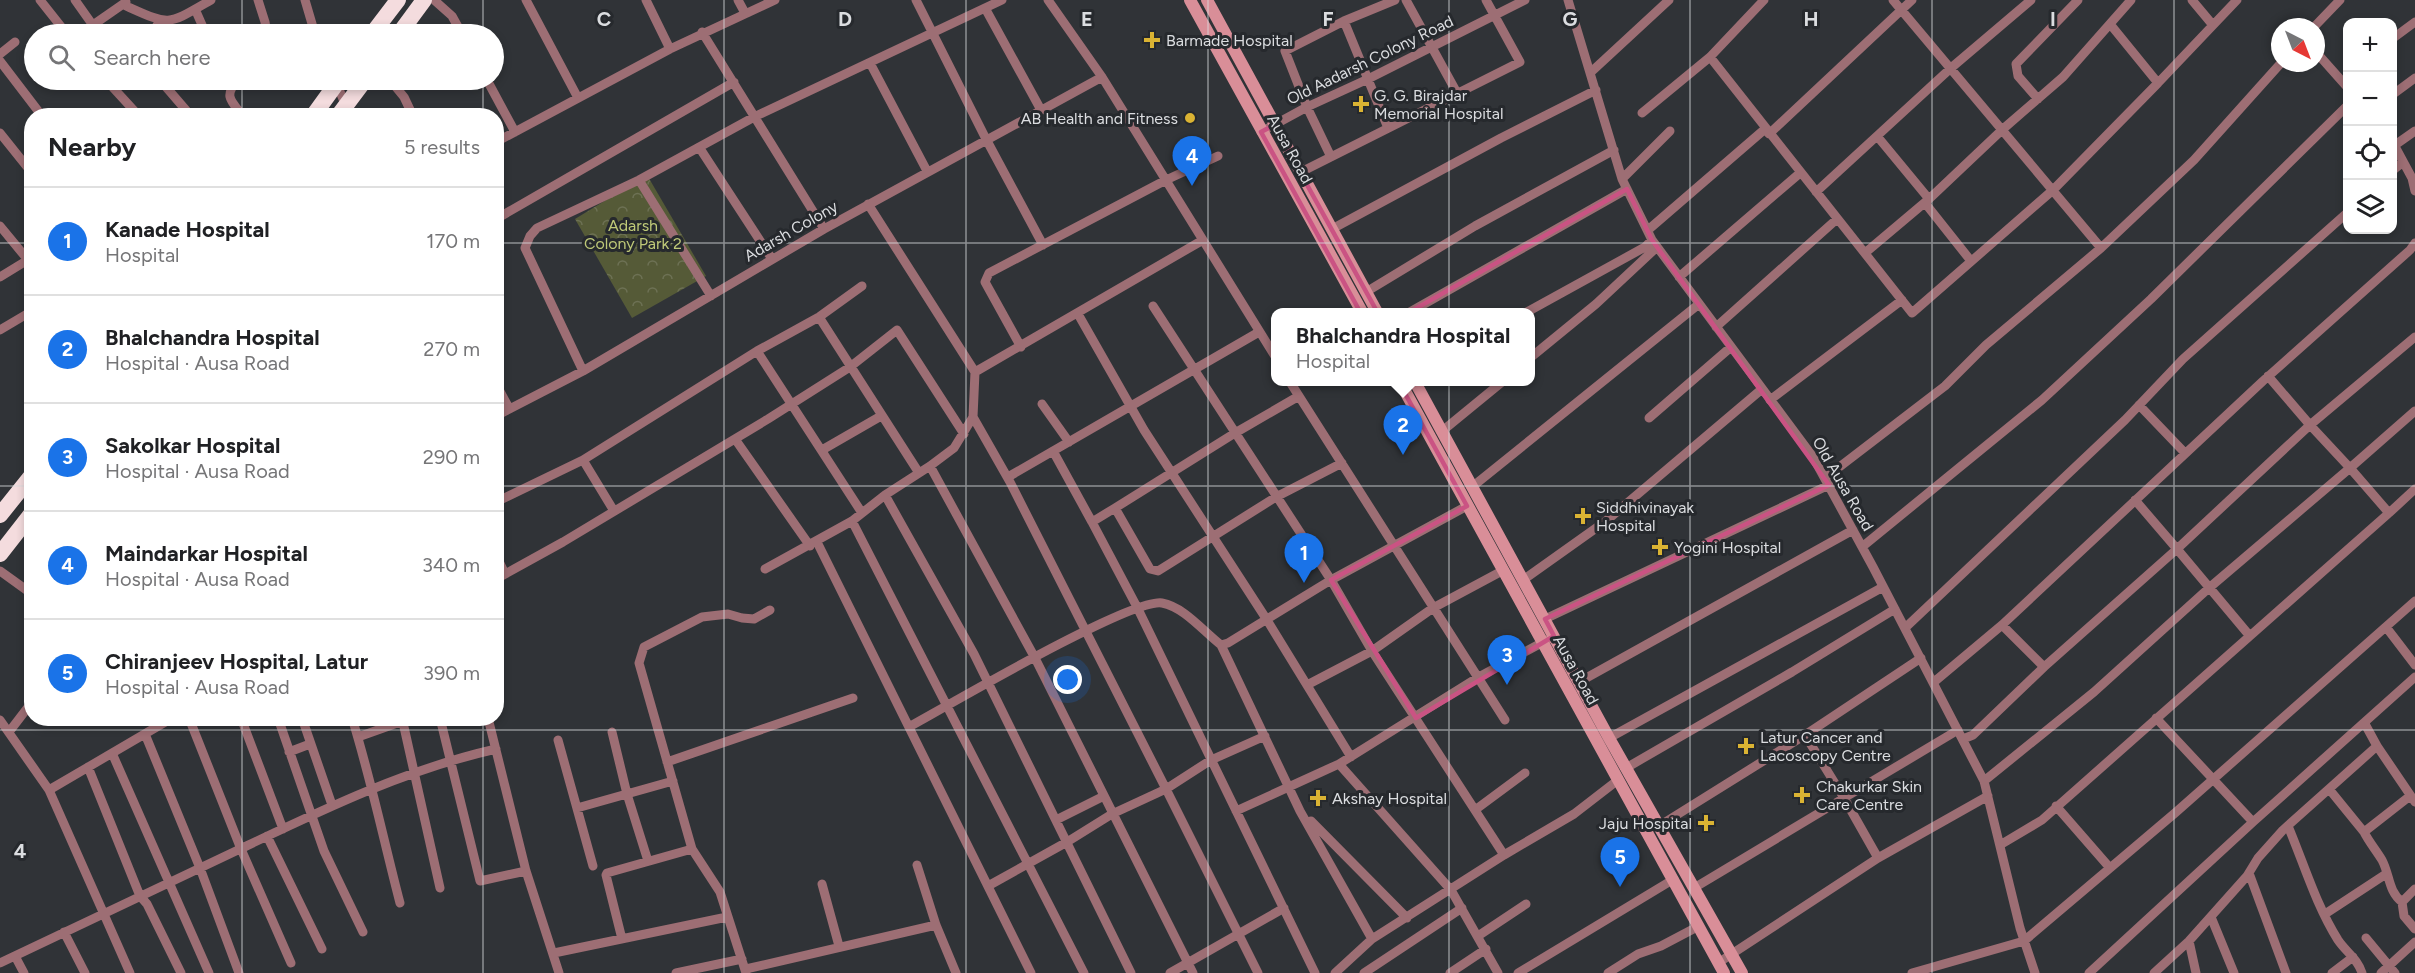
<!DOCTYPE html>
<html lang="en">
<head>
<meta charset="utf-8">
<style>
	body { margin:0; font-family:Figtree,sans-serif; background:#f2f2f2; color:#202124 }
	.controls { position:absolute; right:18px; top:18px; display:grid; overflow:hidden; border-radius:12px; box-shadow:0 3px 9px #0003 }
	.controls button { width:54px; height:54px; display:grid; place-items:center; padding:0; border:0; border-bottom:2px solid #e0e0e0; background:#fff; color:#202124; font:30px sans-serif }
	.compass { position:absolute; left:2271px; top:18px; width:54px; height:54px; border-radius:50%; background:#fff; box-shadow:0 3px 9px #0003; rotate:138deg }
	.you { position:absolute; left:1068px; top:680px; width:21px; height:21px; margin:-15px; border:4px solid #fff; border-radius:50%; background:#1a73e8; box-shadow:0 0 0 9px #1a73e833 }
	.badge { display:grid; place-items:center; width:39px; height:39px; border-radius:50%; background:#1a73e8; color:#fff; font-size:20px; font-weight:700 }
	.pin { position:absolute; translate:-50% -50px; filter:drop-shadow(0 2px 3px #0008) }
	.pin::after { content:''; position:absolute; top:32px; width:21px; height:18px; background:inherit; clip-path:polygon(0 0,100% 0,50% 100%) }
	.popup { position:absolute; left:1271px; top:308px; width:264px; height:78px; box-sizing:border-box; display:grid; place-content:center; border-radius:12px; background:#fff; filter:drop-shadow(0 2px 4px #0005); font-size:20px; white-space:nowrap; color:#757577 }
	.popup b { font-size:22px; color:#202124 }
	.popup::after { content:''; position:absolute; left:50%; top:100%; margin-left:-12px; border:12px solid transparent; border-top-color:#fff }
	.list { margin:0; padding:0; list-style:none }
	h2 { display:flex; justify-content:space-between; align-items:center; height:78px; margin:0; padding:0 24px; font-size:26px }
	h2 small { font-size:20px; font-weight:400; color:#757577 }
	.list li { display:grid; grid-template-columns:39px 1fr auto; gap:18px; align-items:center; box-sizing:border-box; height:108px; padding:0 24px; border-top:2px solid #e0e0e0 }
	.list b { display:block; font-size:22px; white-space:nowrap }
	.list p { margin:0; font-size:20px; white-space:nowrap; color:#757577 }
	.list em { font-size:20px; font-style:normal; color:#757577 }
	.icon { flex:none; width:33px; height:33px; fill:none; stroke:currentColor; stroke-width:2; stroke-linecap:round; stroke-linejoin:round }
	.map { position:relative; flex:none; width:2415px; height:973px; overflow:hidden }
	.search { position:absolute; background:#fff; box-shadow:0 3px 9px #0003; left:24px; top:24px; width:480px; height:66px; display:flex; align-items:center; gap:15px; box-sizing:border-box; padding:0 21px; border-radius:33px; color:#757577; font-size:22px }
	.panel { position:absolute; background:#fff; box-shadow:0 3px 9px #0003; left:24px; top:108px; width:480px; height:618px; border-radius:24px }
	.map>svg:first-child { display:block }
	.park { fill:url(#park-crowns) }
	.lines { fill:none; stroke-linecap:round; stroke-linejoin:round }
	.street { stroke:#9d6e74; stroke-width:9 }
	.secondary { stroke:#d98e98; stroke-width:12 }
	.highway { stroke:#f4dcde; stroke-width:16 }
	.marked { fill:none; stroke:#ca5383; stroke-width:4.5; stroke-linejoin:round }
	.grid { fill:none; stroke:#dbdde0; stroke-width:1.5; stroke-opacity:0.55 }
	.poi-dot { fill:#dab333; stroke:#26292d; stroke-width:2 }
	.labels { text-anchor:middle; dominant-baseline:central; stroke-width:6; stroke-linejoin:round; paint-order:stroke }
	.poi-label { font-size:16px; fill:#dbdde0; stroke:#26292d; text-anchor:start }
	.street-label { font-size:16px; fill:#dbdde0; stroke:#26292d }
	.park-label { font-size:16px; fill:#bfc978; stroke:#26292d }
	.grid-label { font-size:20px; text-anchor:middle; font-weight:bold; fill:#dbdde0; stroke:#26292d; stroke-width:6; stroke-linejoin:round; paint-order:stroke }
</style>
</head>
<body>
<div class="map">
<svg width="2415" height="973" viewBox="0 0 2415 973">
	<defs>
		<pattern id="park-crowns" width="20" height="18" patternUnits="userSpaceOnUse" patternTransform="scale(1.5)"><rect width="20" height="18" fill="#555a37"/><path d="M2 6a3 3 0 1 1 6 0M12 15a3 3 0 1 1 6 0" fill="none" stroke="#6d7154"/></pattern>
	</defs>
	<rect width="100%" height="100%" fill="#303337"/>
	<path class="park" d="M 647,175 L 706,276 L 632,318 L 575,219 Z"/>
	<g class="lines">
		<path class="street" d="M 40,0 L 67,34
			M 75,0 L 92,24
			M 258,0 L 265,22 L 267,34
			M 305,0 L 315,34
			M 434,0 L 452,16 L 462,34
			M 526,0 L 578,98
			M 646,0 L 670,49 L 775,0
			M 738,0 L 745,13
			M 916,0 L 986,139 L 1043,245
			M 1048,0 L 1102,77 L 1276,358
			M 1406,0 L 1457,93
			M 1568,0 L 1622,179 L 1652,240 L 1813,457 L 1873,567 L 1984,781 L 2020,928 L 2035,973
			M 2192,0 L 2212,24
			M 124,5 C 171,26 166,26 211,0
			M 985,8 L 1041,110
			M 195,9 L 206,34
			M 1344,21 L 1388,128
			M 2314,27 L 2340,0
			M 702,32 L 824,229
			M 80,34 L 126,2
			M 151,34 L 160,21
			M 2392,39 L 2415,22
			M 2316,52 L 2348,88
			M 0,54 L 15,42
			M 1710,57 L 1912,313 L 2053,190 L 2158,83 L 2110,24
			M 0,61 L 42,116
			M 870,63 L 927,171
			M 1590,73 L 1669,0
			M 106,80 L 139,116
			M 160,80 L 191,116
			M 238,80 C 223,96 231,101 243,116
			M 390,80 L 404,97 L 413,116
			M 487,80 L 515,132
			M 336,82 L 350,116
			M 2158,83 L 2237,0
			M 2392,95 L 2415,78
			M 2038,99 L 2018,76 L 2016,64 L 2078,0
			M 1642,113 L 1710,57 L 1764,0
			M 1261,132 L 1307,107 L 1368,79 L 1525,0
			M 0,133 L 32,173
			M 1769,134 L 1912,0
			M 2392,141 L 2412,178 L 2415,191
			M 496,142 L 670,49
			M 2395,145 L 2415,131
			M 699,147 L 772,259
			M 1331,157 L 1307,107 L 1285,51 L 1344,21 L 1395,0
			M 2392,171 L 2403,162
			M 1301,172 L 1520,62 L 1486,0
			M 1622,179 L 1670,131
			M 639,180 L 711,296
			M 1816,192 L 1951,68 L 2031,0
			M 1929,199 L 2003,129 L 2063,77 L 2131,0
			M 1925,203 L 1971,261
			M 496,219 L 734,82
			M 0,226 L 28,260
			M 1332,229 L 1501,138 L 1596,90
			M 1648,230 L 1765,129
			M 2101,248 L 2194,160 L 2281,63
			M 1865,253 L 1929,199 L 1877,136
			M 0,277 L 31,258
			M 1679,277 L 1800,173
			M 1366,292 L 1475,226 L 1614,150
			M 1153,306 L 1331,580 L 1372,651 L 1504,855
			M 1410,312 L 1627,189
			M 1527,312 L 1645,247 L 1652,240
			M 1078,314 L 1144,430 L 1267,620 L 1351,757
			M 819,317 L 919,473
			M 1716,327 L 1837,219
			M 0,330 L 32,311
			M 1021,347 L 985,282 L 989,273 L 1166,180 L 1218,156
			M 757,351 L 862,513
			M 1530,358 L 1596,304 L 1657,247
			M 583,371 L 525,248 L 530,236 L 537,228 L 639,180 L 756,116 L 1002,0
			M 975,372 L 1203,240
			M 1290,382 L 1505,720
			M 496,384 L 509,408
			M 1299,396 L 1235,433 L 1115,508 L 1150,569 L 1158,571 L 1276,497 L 1342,463
			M 1770,400 L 1902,300
			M 1042,404 L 1069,442
			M 2139,405 L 2185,453
			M 496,416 L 583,371 L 824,229 L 1102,77
			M 973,417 L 1010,482 L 1166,789 L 1112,814 L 1067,842 L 988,886
			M 1649,418 L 1731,347
			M 1441,432 L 1502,382
			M 735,439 L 810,546
			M 822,450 L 881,416
			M 1053,451 L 1092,522 L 1115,508
			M 930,466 L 1035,658 L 1193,973
			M 1008,477 L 1259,332
			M 1825,478 L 1945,386 L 1986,345 L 2101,248 L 1893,0
			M 1472,487 L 1699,304
			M 885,495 L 974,654 L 1131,973
			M 496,502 L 583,460
			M 614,511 L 583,460 L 757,351 L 819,317 L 862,286
			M 2389,513 L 2415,489
			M 852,521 L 1084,973
			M 1092,522 L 1137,607 L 1315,973
			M 817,542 L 1031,973
			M 1862,547 L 2042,400 L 2151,299 L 2348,105
			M 496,555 L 505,574
			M 765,569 L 852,521 L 885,495 L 930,466 L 954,448 L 973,417 L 975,372 L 868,204
			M 0,571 L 32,594
			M 496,579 L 563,542 L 768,419 L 850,367 L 897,330 L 964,434
			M 1523,580 L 1606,521 L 1762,389
			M 1545,619 L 1829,485
			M 2386,627 L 2415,665
			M 1905,628 L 2125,420 L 2183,359 L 2348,212
			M 2249,635 L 2177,549 L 2310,425 L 2268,376
			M 1221,645 L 1300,811 L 1372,939 L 1335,973
			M 2044,667 L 2177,549 L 2135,500
			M 1579,682 L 1853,530
			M 1934,682 L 2002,625 L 2263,381 L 2410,250 L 2415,243
			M 1307,685 L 1372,651 L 1433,608 L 1502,571
			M 189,718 L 241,849 L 291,963
			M 241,718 L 283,829
			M 278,718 L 324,851 L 363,932
			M 302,718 L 332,805
			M 352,718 C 371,779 384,842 400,903
			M 402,718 L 440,888
			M 440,718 L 480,881 L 526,871
			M 488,718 L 526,871 L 559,973
			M 0,720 L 49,790 L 172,718
			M 909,727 C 947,706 1131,598 1162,603 C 1184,607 1203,631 1221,645 L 1228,643 L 1331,580 L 1467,506
			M 9,732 L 32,702
			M 612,732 L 627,794 L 648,861
			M 145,734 L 200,868 L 239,973
			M 1805,735 L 1844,798 L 1958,730
			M 358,737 L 403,721
			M 1609,738 L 1883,587
			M 1963,739 L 1973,735 L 2044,667 L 2002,625
			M 558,740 L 593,866
			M 2377,746 L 2415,802
			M 289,752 L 310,744
			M 112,753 L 209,973
			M 667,762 L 853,698
			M 1339,764 L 1451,890 L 1498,973
			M 88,767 L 140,896 L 147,904 L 181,973
			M 1626,768 L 1792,672 L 1895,609
			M 1984,781 L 2094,692 L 2209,588 L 2350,468 L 2310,425 L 2415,337
			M 2329,789 L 2364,832
			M 49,790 L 130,973
			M 2410,796 L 2364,832 C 2369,842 2376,850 2382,860 C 2390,875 2388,891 2402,902 L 2404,916 L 2415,929
			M 2056,806 L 2110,868
			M 577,808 L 673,781
			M 1475,810 L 1525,773
			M 1236,811 L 1339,764 L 1477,678 L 1547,640
			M 1056,820 L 1104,796
			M 1311,821 L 1407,918
			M 2253,822 L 2415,677
			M 1659,826 L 1805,735 L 1921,658
			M 2288,826 C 2304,864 2316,905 2338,940 C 2346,952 2358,959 2362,973
			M 267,836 L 322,949
			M 2000,845 L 2042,820 L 2389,513 L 2350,468 L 2415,411
			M 692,849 L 639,663 L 644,647 L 702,617 L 728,614 L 742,618 L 754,619 L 770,610
			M 1878,858 L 1988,796
			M 917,865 L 936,925 L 956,973
			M 2249,873 L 2286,973
			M 822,884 L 839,946
			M 1694,888 L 1844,798 L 1878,858 L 1718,963
			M 2402,902 L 2415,889
			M 2325,914 L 2386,874
			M 2211,917 L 2234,973
			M 64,932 L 85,973
			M 1478,936 L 1526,904
			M 2366,938 L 2395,973
			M 622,939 L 606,875 L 607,873 L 692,849 L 720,892 L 746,973
			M 1372,939 L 1504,855 L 1574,814 L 1618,780
			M 2189,941 L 2196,973
			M 554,953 L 727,917
			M 15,956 L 24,973
			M 0,963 C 79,925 159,888 238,850 C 322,810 404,770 496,749
			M 746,969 L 936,925
			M 676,973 L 742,959
			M 1170,973 L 1284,908
			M 1258,973 L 1166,789 L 1211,760 L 1265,736
			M 1364,973 L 1462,908
			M 1450,973 L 1486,949
			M 1518,973 L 1674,879
			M 1608,973 L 1638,954 L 1661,946 L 1699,926
			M 1912,973 L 2024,941 L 2175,813 L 2415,601
			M 2089,973 L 2253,822 L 2156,718
			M 2154,973 L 2189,941 L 2247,876 L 2258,858 L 2283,830 L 2377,746 L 2365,724
			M 2332,973 L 2353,957
			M 2381,973 L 2415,942"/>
		<path class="secondary" d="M 1190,0 L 1362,312
			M 1207,0 L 1377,312
			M 1400,382 L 1724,973
			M 1415,382 L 1609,738 L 1742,973"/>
		<path class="highway" d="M 372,34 L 398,0
			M 399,34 L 424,0
			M 313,116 L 339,80
			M 338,116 L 365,80
			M 0,515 L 32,475
			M 0,554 L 32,513"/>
	</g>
	<path class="marked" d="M 1274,125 L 1385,326 L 1627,189 L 1652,240 L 1829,485 L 1545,619 L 1554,636 L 1416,718 L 1331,580 L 1467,506 L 1261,132 Z"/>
	<path class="grid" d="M 242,0 L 242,34M 483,0 L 483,34M 724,0 L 724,973M 966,0 L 966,973M 1208,0 L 1208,973M 1449,0 L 1449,973M 1690,0 L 1690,973M 1932,0 L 1932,973M 2174,0 L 2174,973M 242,80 L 242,116M 483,80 L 483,116M 0,243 L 32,243M 496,243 L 2415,243M 0,486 L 32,486M 496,486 L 2415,486M 242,718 L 242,973M 483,718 L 483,973M 0,730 L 2415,730"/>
	<g class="poi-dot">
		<path d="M1149 31h6v6h6v6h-6v6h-6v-6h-6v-6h6z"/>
		<path d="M1358 95h6v6h6v6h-6v6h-6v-6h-6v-6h6z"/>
		<circle cx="1190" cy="118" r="6"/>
		<path d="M1580 507h6v6h6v6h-6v6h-6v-6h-6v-6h6z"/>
		<path d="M1657 538h6v6h6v6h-6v6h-6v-6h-6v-6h6z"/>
		<path d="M1743 737h6v6h6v6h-6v6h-6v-6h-6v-6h6z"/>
		<path d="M1799 786h6v6h6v6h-6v6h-6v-6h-6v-6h6z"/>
		<path d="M1315 789h6v6h6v6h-6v6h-6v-6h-6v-6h6z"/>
		<path d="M1703 814h6v6h6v6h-6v6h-6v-6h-6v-6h6z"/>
	</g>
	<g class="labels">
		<g class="poi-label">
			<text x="1166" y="40">Barmade Hospital</text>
			<text x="1374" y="95">G. G. Birajdar<tspan x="1374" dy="18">Memorial Hospital</tspan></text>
			<text x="1178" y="118" text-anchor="end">AB Health and Fitness</text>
			<text x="1596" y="507">Siddhivinayak<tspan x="1596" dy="18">Hospital</tspan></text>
			<text x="1674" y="547">Yogini Hospital</text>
			<text x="1760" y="737">Latur Cancer and<tspan x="1760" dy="18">Lacoscopy Centre</tspan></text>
			<text x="1816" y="786">Chakurkar Skin<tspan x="1816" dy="18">Care Centre</tspan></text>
			<text x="1332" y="798">Akshay Hospital</text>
			<text x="1692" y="823" text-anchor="end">Jaju Hospital</text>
		</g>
		<g class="street-label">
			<text transform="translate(1370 60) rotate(-26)">Old Aadarsh Colony Road</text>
			<text transform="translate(1290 149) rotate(61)">Ausa Road</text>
			<text transform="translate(791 231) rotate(-30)">Adarsh Colony</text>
			<text transform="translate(1843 484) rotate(60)">Old Ausa Road</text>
			<text transform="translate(1576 670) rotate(61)">Ausa Road</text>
		</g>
		<g class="park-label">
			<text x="633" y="225">Adarsh<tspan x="633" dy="18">Colony Park 2</tspan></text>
		</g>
	</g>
	<g class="grid-label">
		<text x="604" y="26">C</text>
		<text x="845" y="26">D</text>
		<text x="1087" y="26">E</text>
		<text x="1328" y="26">F</text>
		<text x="1570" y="26">G</text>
		<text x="1811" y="26">H</text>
		<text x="2053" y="26">I</text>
		<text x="20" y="858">4</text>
	</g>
</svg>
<div class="controls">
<button>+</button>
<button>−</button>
<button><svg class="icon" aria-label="locate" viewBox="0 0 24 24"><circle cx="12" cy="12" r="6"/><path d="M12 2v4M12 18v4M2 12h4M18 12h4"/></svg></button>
<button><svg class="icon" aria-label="layers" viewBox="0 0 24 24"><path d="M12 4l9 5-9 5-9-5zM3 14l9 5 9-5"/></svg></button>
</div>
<svg class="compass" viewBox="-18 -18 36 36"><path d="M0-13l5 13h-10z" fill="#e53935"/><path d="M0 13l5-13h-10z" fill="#757577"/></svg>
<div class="you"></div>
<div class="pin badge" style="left:1304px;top:583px">1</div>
<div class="pin badge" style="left:1403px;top:455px">2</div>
<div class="popup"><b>Bhalchandra Hospital</b>Hospital</div>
<div class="pin badge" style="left:1507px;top:685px">3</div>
<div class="pin badge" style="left:1192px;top:186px">4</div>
<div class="pin badge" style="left:1620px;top:887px">5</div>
<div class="search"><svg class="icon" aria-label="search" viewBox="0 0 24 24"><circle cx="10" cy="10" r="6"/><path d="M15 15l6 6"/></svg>Search here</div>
<section class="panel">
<h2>Nearby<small>5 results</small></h2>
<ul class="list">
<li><span class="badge">1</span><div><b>Kanade Hospital</b><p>Hospital</p></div><em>170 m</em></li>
<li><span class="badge">2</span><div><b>Bhalchandra Hospital</b><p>Hospital · Ausa Road</p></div><em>270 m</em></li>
<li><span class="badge">3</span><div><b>Sakolkar Hospital</b><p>Hospital · Ausa Road</p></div><em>290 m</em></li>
<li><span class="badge">4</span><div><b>Maindarkar Hospital</b><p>Hospital · Ausa Road</p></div><em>340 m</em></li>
<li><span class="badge">5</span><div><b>Chiranjeev Hospital, Latur</b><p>Hospital · Ausa Road</p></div><em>390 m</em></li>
</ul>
</section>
</div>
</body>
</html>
